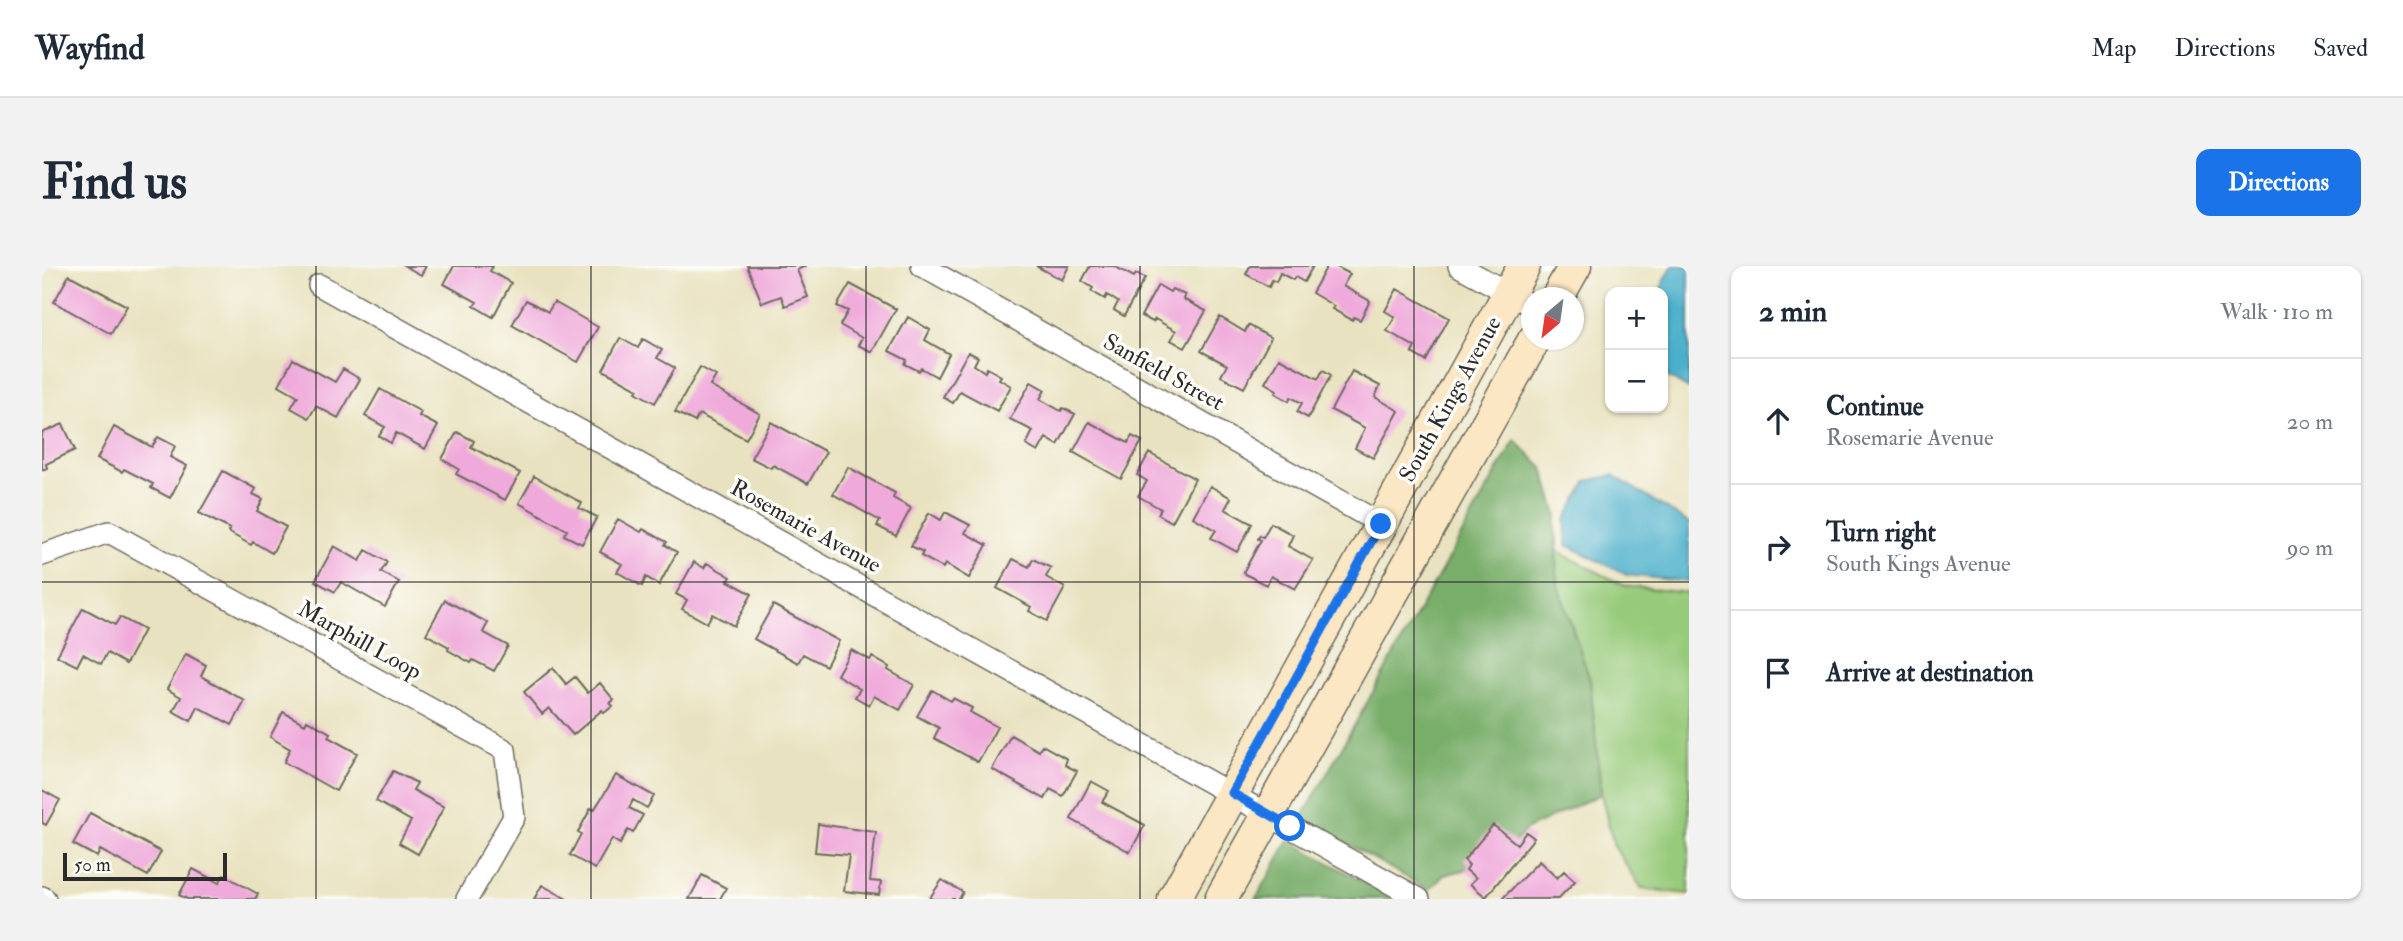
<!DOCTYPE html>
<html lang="en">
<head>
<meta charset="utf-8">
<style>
	body { margin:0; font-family:"IM FELL Double Pica",serif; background:#f2f2f3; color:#1f2937 }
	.controls { position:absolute; right:21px; top:21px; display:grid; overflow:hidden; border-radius:14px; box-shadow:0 2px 5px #0004 }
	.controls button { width:63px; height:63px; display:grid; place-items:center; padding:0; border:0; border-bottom:2px solid #e0e1e3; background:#fff; color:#1f2937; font:35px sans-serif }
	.compass { position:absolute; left:1479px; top:21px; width:63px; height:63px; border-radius:50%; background:#fff; box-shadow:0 2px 5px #0004; rotate:209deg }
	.scale { position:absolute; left:21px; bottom:18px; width:164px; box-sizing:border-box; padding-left:7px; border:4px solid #2b2b2b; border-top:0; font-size:19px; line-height:24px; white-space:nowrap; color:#2b2b2b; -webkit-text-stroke:5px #fdfcf7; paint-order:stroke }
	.stop { position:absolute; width:21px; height:21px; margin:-16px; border:5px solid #1a73e8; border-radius:50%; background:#fff }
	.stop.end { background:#1a73e8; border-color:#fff; box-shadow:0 2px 7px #0008 }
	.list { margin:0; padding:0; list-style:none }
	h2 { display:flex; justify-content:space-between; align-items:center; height:91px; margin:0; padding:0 28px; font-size:30px }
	h2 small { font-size:23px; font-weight:400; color:#747a83 }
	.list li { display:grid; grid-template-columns:46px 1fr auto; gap:21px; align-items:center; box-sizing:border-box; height:126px; padding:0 28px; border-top:2px solid #e0e1e3 }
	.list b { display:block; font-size:26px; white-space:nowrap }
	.list p { margin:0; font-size:23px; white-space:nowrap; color:#747a83 }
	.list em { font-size:23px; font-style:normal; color:#747a83 }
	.icon { flex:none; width:38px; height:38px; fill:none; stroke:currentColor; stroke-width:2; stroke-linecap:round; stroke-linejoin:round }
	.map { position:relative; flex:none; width:1647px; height:633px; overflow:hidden; border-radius:14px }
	header { display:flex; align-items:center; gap:42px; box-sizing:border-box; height:98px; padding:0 35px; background:#fff; border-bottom:2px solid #e0e1e3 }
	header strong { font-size:33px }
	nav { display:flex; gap:38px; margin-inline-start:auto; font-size:24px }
	.intro { display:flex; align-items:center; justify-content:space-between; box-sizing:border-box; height:168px; padding:0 42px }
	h1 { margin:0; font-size:49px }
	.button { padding:18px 32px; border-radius:14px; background:#1a73e8; color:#fff; font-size:24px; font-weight:700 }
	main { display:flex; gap:42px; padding:0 42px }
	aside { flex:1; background:#fff; border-radius:14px; box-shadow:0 2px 5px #0004 }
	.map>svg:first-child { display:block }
	.green { fill:#97ca7a; stroke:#617a52; stroke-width:2 }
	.forest { fill:#79ae6a; stroke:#526c4a; stroke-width:2 }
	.water { fill:#4aafca; stroke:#3a6d7a; stroke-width:2 }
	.building { fill:#efa9da }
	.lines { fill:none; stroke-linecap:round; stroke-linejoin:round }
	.minor-casing { stroke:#6e6b5f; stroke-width:24 }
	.secondary-casing { stroke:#6e6b5f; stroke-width:35 }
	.minor { stroke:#fff; stroke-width:21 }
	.secondary { stroke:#fbe7c3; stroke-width:32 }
	.route { stroke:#1a73e8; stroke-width:9 }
	.grid { fill:none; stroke:#2b2b2b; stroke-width:2; stroke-opacity:0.55 }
	.labels { text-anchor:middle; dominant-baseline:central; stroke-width:7; stroke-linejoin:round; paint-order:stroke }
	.street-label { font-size:23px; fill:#2b2b2b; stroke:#fdfcf7 }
</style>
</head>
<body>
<header>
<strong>Wayfind</strong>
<nav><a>Map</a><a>Directions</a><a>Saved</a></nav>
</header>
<div class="intro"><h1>Find us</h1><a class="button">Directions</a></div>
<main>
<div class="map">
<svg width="1647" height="633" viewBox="0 0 1647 633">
	<rect width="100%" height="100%" fill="#fdfcf7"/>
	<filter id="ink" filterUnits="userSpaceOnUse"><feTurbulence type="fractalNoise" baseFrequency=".0143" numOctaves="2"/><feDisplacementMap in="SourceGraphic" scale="14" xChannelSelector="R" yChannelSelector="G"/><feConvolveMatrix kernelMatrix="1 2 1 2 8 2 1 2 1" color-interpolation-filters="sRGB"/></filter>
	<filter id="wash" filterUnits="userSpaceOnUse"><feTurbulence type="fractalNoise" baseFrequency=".00686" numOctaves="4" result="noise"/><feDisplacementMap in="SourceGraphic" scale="28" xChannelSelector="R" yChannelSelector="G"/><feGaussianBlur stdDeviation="1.57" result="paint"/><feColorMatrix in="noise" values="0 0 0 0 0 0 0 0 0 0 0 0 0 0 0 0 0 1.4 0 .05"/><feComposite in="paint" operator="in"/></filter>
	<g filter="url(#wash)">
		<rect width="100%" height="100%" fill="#e9e2c0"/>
		<path class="green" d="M 1514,267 L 1516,284 L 1520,288 L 1583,320 L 1647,327 L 1647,628 L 1600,623 L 1572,580 L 1559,528 L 1548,414 L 1515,317 Z"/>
		<path class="forest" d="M 1473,174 L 1501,202 L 1515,249 L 1513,257 L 1515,317 L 1548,414 L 1559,528 L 1483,564 L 1458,595 L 1402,609 L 1387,624 L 1260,552 Z
			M 1247,574 L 1351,633 L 1214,633 Z"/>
		<path class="water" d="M 1630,0 L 1647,0 L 1647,123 L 1621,108 L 1621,26 L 1617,26 Z
			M 1571,209 L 1647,257 L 1647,316 L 1585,309 L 1525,279 L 1523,255 L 1545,215 Z"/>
		<g id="blocks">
			<path class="building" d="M 363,0 L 384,0 L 379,9 Z
				M 412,0 L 451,0 L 448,5 L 469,17 L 451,51 L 432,40 L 435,36 L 402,18 Z
				M 705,0 L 764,0 L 755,4 L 766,31 L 743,40 L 739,30 L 720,37 Z
				M 994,0 L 1027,0 L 1020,14 Z
				M 1048,0 L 1072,0 L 1092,11 L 1094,8 L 1103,12 L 1082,50 L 1072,44 L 1076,36 L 1065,29 L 1063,33 L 1049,25 L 1051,22 L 1040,15 Z
				M 1208,0 L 1271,0 L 1262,16 L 1253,11 L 1251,14 L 1238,7 L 1234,16 L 1230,14 L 1227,21 L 1204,8 Z
				M 1285,0 L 1293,0 L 1308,8 L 1301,20 L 1328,35 L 1318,54 L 1312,51 L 1310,54 L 1290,43 L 1292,40 L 1270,27 Z
				M 27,9 L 85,40 L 69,68 L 12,36 Z
				M 808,18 L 854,43 L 830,86 L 816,79 L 820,72 L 798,59 L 806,45 L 795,40 Z
				M 1116,19 L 1128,26 L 1130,23 L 1143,29 L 1141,33 L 1164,45 L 1143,82 L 1129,74 L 1134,65 L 1113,53 L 1111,56 L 1099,50 Z
				M 1355,23 L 1407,52 L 1384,95 L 1370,87 L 1373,81 L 1345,65 L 1353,51 L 1343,45 Z
				M 484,34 L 506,46 L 512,36 L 556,61 L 536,96 L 470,59 Z
				M 866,51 L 888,64 L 883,74 L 907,88 L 895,111 L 879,102 L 877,105 L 863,98 L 865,94 L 847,85 Z
				M 1178,51 L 1203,66 L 1206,59 L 1229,72 L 1202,122 L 1179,110 L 1185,99 L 1159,85 Z
				M 578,72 L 596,82 L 601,73 L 620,84 L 615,92 L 633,102 L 613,137 L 594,126 L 596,123 L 561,104 Z
				M 926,86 L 936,91 L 932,99 L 943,106 L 945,102 L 959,110 L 957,113 L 969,120 L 955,145 L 918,125 L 911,137 L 901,131 Z
				M 1237,92 L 1276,113 L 1281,104 L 1289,109 L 1266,152 L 1255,146 L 1260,137 L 1249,131 L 1247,135 L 1233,127 L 1235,124 L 1223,117 Z
				M 251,93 L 293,116 L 301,103 L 318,113 L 296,152 L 274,140 L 267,152 L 249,142 L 256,130 L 237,119 Z
				M 658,101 L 674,110 L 668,120 L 718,148 L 704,173 L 657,148 L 653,156 L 633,146 Z
				M 1310,105 L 1338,120 L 1333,131 L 1357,145 L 1331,192 L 1313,182 L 1323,162 L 1289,144 Z
				M 989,116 L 1003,124 L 998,133 L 1019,145 L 1021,142 L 1033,148 L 1016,179 L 1004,172 L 996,186 L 984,179 L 991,165 L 968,153 Z
				M 338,123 L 379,146 L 377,150 L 396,160 L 383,183 L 354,167 L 349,177 L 337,170 L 343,161 L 323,150 Z
				M 729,156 L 784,186 L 766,218 L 731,199 L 729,202 L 709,192 Z
				M 1047,156 L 1086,177 L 1090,170 L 1100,175 L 1079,213 L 1031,186 Z
				M 21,158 L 33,184 L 4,198 L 5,202 L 0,204 L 0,167 Z
				M 72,161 L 110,181 L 116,171 L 133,180 L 128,191 L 145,200 L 128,232 L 109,222 L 111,218 L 82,203 L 80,206 L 55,193 Z
				M 415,166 L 432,175 L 429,181 L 478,207 L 463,234 L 414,208 L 417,203 L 400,193 Z
				M 1107,187 L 1153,213 L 1130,256 L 1116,248 L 1119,243 L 1096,230 L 1105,215 L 1095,209 Z
				M 806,201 L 853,227 L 851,232 L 869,242 L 854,270 L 835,260 L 838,255 L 791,228 Z
				M 181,205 L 214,223 L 211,228 L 221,233 L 215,245 L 244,261 L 230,287 L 211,276 L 209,279 L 186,266 L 188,263 L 157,247 Z
				M 492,210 L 540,237 L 537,242 L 555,251 L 540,278 L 522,269 L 525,264 L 477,237 Z
				M 1168,220 L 1189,232 L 1183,243 L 1210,258 L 1195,286 L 1169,272 L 1174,264 L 1151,251 Z
				M 903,246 L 928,259 L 923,267 L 945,279 L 927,312 L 903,298 L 901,302 L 879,290 L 881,286 L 869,280 L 887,247 L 899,254 Z
				M 576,253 L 599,266 L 601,263 L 625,276 L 623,279 L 635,286 L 617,319 L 604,311 L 600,320 L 575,306 L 580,298 L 558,286 Z
				M 1229,257 L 1251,269 L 1246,280 L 1271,294 L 1253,323 L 1229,310 L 1224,319 L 1201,307 L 1219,274 L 1216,273 L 1218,269 L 1221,271 Z
				M 292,280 L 318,295 L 324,284 L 345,296 L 339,306 L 357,316 L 343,341 L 299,316 L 293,326 L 273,315 Z
				M 971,293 L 987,301 L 991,293 L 1009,302 L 1004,311 L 1023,322 L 1005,355 L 987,345 L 989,341 L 955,322 Z
				M 652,296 L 662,302 L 665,297 L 689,311 L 686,315 L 710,328 L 692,360 L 670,348 L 665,357 L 640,343 L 645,334 L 634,328 Z
				M 403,334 L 446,357 L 441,366 L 466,380 L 452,405 L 431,394 L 429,397 L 406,384 L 407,381 L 384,368 Z
				M 731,339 L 797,375 L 784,400 L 761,388 L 756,397 L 712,373 Z
				M 41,342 L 73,359 L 78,351 L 102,364 L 84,398 L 65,387 L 59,398 L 41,388 L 35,400 L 15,390 Z
				M 809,384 L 828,394 L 830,391 L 847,401 L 846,404 L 872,419 L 858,444 L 832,430 L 827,439 L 813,431 L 818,423 L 795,409 Z
				M 144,388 L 164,399 L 159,410 L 203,435 L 190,459 L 156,441 L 149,455 L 131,445 L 139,431 L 125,423 Z
				M 511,402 L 524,418 L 533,411 L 546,427 L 558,417 L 572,434 L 568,437 L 571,440 L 562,447 L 560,444 L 531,469 L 507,442 L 500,448 L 482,426 Z
				M 890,424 L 909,435 L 911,432 L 930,442 L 928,446 L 955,461 L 936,496 L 892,472 L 897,462 L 875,450 Z
				M 241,446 L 263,458 L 265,454 L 288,467 L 286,471 L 315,487 L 294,525 L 242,496 L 248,483 L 228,471 Z
				M 969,469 L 997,485 L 1000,479 L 1025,493 L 1023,499 L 1035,505 L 1021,530 L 1008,523 L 1003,533 L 950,503 Z
				M 351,505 L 375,517 L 371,524 L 402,541 L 376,588 L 357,577 L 369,555 L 334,535 Z
				M 574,509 L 612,530 L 605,542 L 591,534 L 587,542 L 601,549 L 591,567 L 586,564 L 578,578 L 570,573 L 553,603 L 528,589 L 539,568 L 536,566 L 549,542 L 552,544 Z
				M 1049,515 L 1067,525 L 1060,536 L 1103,559 L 1088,586 L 1029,553 Z
				M 0,524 L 18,534 L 4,559 L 0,557 Z
				M 48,547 L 119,586 L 106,610 L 58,584 L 55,591 L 31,578 Z
				M 776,558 L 834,566 L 828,615 L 839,616 L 837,629 L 802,625 L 807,589 L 773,586 Z
				M 1451,559 L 1475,578 L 1484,566 L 1492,572 L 1444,631 L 1428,618 L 1434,612 L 1424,604 L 1427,599 L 1422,594 Z
				M 1497,595 L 1515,612 L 1522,605 L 1533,615 L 1516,633 L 1460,633 Z
				M 151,603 L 177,617 L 182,609 L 216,628 L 213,633 L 145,633 L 137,629 Z
				M 660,609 L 684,622 L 678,633 L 647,633 Z
				M 900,614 L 921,626 L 917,633 L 887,633 Z
				M 500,619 L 525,633 L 492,633 Z"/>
		</g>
	</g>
	<g filter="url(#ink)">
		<use href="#blocks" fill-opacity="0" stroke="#6e6b5f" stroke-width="2"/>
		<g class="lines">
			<defs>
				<path id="minor" d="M 880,0 L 1339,258
					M 1417,0 L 1490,40
					M 277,19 L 1377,633
					M 0,289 L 67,266 L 463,484 L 472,551 L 425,633
					M 0,631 L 3,633"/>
				<path id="secondary" d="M 1515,32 L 1533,0
					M 1132,633 L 1482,0
					M 1179,633 L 1492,74"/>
			</defs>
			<use href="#minor" class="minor-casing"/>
			<use href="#secondary" class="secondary-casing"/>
			<use href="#minor" class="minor"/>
			<use href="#secondary" class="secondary"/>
		</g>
	</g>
	<g class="lines" filter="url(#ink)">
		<path class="route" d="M 1248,560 L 1190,527 L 1339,258"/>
	</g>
	<path class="grid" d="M 274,0 L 274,633M 549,0 L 549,633M 824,0 L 824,633M 1098,0 L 1098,633M 1372,0 L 1372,633M 0,316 L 1647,316"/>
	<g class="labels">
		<g class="street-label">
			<text transform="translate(1122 106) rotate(29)">Sanfield Street</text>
			<text transform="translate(1408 133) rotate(-61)">South Kings Avenue</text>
			<text transform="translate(764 260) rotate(29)">Rosemarie Avenue</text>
			<text transform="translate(318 374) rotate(29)">Marphill Loop</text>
		</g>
	</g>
</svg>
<div class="controls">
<button>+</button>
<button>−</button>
</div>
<svg class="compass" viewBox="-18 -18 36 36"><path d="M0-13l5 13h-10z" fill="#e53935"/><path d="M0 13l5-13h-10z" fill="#747a83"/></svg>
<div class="scale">50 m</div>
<div class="stop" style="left:1248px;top:560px"></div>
<div class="stop end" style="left:1339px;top:258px"></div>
</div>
<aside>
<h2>2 min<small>Walk · 110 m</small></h2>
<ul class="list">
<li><svg class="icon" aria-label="ahead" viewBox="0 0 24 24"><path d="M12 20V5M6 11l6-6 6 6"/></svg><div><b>Continue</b><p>Rosemarie Avenue</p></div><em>20 m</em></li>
<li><svg class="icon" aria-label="right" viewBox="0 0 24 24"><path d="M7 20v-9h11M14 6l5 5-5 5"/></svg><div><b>Turn right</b><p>South Kings Avenue</p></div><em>90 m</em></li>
<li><svg class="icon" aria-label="arrive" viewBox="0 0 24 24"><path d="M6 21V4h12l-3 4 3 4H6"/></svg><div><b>Arrive at destination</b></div></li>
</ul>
</aside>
</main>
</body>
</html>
